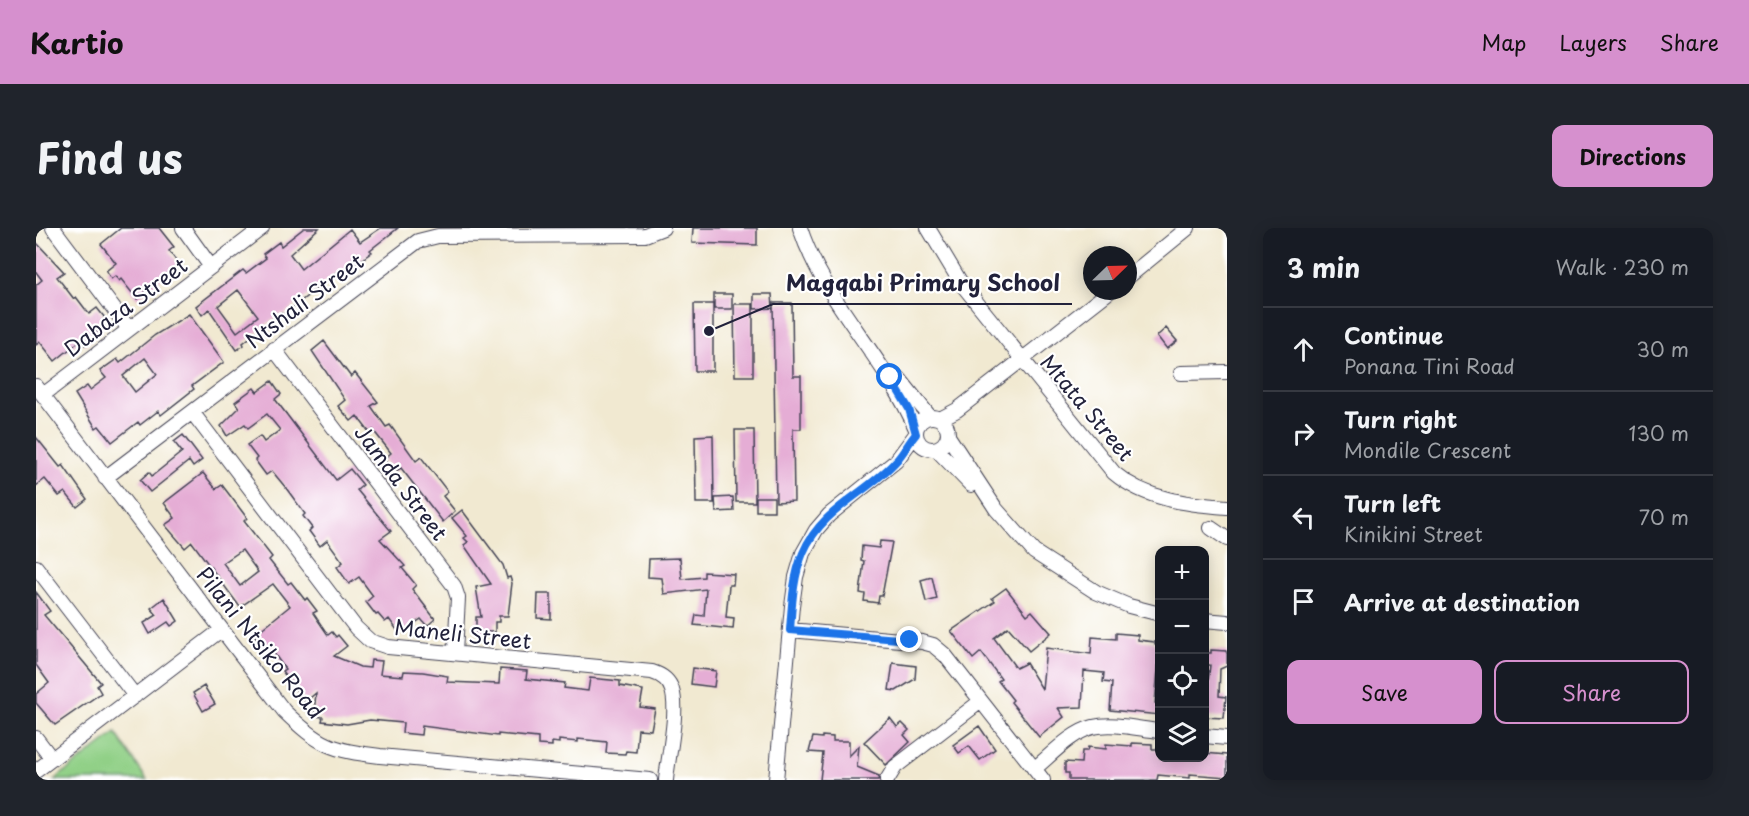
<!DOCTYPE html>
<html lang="en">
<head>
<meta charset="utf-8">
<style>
	body { margin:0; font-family:"Playpen Sans",sans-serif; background:#20242c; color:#f1f3f6 }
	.controls { position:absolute; right:18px; bottom:18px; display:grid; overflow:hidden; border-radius:12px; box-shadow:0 3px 15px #0003 }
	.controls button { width:54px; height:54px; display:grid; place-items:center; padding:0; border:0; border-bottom:2px solid #363941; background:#171b24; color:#f1f3f6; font:30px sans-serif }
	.compass { position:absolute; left:1047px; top:18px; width:54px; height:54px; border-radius:50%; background:#171b24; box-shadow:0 3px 15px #0003; rotate:67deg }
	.stop { position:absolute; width:18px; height:18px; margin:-14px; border:4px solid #1a73e8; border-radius:50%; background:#fff }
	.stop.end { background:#1a73e8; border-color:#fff; box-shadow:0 2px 6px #0008 }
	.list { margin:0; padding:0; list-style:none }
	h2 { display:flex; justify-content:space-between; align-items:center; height:78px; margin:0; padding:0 24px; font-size:26px }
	h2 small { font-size:20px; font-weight:400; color:#9ea1a6 }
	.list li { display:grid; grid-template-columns:39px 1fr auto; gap:18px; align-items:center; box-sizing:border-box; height:84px; padding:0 24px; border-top:2px solid #363941 }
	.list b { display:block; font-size:22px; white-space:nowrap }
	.list p { margin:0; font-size:20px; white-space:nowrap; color:#9ea1a6 }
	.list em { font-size:20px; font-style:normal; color:#9ea1a6 }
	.actions { display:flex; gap:12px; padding:18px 24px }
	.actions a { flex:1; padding:14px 0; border:2px solid #d690ce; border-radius:12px; text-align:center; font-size:21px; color:#d690ce }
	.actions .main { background:#d690ce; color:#111 }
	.icon { flex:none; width:33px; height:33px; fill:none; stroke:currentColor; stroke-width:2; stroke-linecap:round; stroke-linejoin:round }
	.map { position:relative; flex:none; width:1191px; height:552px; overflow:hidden; border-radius:12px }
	header { display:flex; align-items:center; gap:36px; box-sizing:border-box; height:84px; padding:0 30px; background:#d690ce; color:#111 }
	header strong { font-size:28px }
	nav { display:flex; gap:33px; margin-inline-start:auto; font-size:21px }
	.intro { display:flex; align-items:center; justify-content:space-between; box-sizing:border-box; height:144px; padding:0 36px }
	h1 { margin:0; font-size:42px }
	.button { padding:15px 27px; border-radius:12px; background:#d690ce; color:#111; font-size:21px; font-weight:700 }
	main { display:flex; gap:36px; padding:0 36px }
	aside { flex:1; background:#171b24; border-radius:12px; box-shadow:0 3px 15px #0003 }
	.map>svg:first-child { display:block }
	.green { fill:#91d087; stroke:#5a7961; stroke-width:1.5 }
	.building { fill:#e5add5; fill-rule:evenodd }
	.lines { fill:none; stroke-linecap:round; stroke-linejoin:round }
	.minor-casing { stroke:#414052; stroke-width:16 }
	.minor { stroke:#fff; stroke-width:14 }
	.route { stroke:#1a73e8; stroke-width:8 }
	.labels { text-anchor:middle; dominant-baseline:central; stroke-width:4.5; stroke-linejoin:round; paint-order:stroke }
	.street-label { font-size:21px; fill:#22223b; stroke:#fff }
	.leader { fill:none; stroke:#22223b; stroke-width:2 }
	.callout-dot { fill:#22223b; stroke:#fff; stroke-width:2 }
	.callout-label { font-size:22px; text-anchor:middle; font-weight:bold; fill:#22223b; stroke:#fff; stroke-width:4.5; stroke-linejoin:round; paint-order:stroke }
</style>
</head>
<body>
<header>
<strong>Kartio</strong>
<nav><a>Map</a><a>Layers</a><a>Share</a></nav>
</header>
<div class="intro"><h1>Find us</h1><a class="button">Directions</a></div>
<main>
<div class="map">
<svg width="1191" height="552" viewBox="0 0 1191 552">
	<rect width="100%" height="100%" fill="#fff"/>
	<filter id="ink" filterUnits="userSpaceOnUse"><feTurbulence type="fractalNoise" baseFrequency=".0167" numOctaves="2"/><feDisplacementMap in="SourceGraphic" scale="12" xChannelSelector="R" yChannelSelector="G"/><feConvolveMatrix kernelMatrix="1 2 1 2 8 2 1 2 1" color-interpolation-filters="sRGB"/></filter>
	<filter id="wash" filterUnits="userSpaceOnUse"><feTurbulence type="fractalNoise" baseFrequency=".008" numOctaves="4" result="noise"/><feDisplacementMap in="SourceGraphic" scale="24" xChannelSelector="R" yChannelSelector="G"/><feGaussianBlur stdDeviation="1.35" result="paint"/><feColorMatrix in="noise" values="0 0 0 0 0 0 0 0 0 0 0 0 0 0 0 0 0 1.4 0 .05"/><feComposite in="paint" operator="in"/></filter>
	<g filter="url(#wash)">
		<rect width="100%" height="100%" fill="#f1e9d1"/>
		<path class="green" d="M 80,505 L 111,552 L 18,552 Z"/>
		<g id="blocks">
			<path class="building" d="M 85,0 L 123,0 L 138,19 L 133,23 L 144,38 L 132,48 L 130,46 L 101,71 L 85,51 L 83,53 L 79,48 L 75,51 L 70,43 L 80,35 L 65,16 Z
				M 268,0 L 283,0 L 254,26 L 265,41 L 314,1 L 324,14 L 345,0 L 362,0 L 334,22 L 336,24 L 305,47 L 302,44 L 247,87 L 245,85 L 207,115 L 208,117 L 201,122 L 173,81 L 166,87 L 160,78 L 207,42 L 210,45 L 230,30 L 227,26 L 243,14 L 245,18 ZM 202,62 L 222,88 L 201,104 L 182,78 Z
				M 657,0 L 721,0 L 721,17 L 656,15 Z
				M 0,14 L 28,44 L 21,49 L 38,71 L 40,69 L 53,86 L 61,80 L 69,90 L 66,93 L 69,98 L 58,106 L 60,108 L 49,117 L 45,112 L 19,133 L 4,114 L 0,117 L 0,57 L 6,52 L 0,44 Z
				M 678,66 L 696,66 L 696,81 L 678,81 Z
				M 718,66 L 736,66 L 737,80 L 718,81 Z
				M 737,75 L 756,75 L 757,148 L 765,148 L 765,201 L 757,201 L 758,273 L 740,274 Z
				M 658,76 L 677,76 L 677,143 L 659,143 Z
				M 698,76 L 717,76 L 717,148 L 699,148 Z
				M 153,86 L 188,134 L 156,158 L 158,161 L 125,187 L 122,183 L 104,197 L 102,194 L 76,214 L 63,198 L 60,200 L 39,166 L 51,158 L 54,162 L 70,150 L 64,143 L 81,131 L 84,135 L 119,107 ZM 109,130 L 121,146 L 99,164 L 87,148 Z
				M 1130,100 L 1141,113 L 1131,121 L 1121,108 Z
				M 288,113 L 315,149 L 319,145 L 342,174 L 335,178 L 350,199 L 354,197 L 380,233 L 385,229 L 412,264 L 407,268 L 419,283 L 407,294 L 365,240 L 360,243 L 356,242 L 348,231 L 355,225 L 337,202 L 334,205 L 321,188 L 315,193 L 302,178 L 309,172 L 276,123 Z
				M 236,153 L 245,166 L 239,171 L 300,252 L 314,241 L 327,257 L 321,262 L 355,303 L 344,311 L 369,338 L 366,340 L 380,357 L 376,361 L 399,391 L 391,398 L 385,391 L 364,406 L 353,391 L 349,394 L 342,386 L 340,387 L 330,374 L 337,368 L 323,349 L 313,356 L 301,339 L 307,334 L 291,312 L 284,318 L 273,303 L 276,300 L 267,288 L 269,286 L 250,260 L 236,243 L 230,247 L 219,232 L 221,230 L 211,217 L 224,208 L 228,214 L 244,202 L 231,186 L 212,200 L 209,196 L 191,208 L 185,198 L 203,180 L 199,174 L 218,160 L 221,164 Z
				M 699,202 L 718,202 L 719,274 L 700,274 Z
				M 147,207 L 166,232 L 157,239 L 153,233 L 114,264 L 104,252 L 113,244 L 116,248 L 146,224 L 138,214 Z
				M 677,207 L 678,275 L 660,275 L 659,208 Z
				M 0,209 L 24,239 L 27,237 L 51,271 L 41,279 L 29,264 L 23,268 L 9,251 L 0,258 Z
				M 167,245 L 180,261 L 186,257 L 202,278 L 211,290 L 208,293 L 236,329 L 233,332 L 252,356 L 255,354 L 269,372 L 271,370 L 281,383 L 277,385 L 292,407 L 296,404 L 300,409 L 302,407 L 311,418 L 298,428 L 324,439 L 334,440 L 335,432 L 346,433 L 344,446 L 367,448 L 368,443 L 387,444 L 412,448 L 411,454 L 463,456 L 464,441 L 491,443 L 490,451 L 529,455 L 528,460 L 552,463 L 554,450 L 584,453 L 584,458 L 607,462 L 604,479 L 619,481 L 615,502 L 602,501 L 600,524 L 590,523 L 589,526 L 570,525 L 571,514 L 542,511 L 542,514 L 523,512 L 523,515 L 516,514 L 516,518 L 502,517 L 502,510 L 462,506 L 462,508 L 386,498 L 385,507 L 366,505 L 367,495 L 334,492 L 311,496 L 286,493 L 287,489 L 280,488 L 278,485 L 280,465 L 269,474 L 246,443 L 249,441 L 237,424 L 234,427 L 218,407 L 254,378 L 237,356 L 204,379 L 156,314 L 149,320 L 129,297 L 139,290 L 128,275 ZM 206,322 L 222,344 L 204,358 L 187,335 Z
				M 697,269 L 698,283 L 680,284 L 679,270 Z
				M 720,269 L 738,269 L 738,283 L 720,283 Z
				M 426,282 L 467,337 L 471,350 L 474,349 L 476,355 L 472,388 L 463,388 L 463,394 L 459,394 L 459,404 L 440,404 L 440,389 L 445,389 L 440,359 L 455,356 L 428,317 L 432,314 L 428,310 L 431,308 L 416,290 Z
				M 844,313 L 856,314 L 846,368 L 843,368 L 842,375 L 828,373 L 829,366 L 824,365 L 828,333 L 825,332 L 826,318 L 843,320 Z
				M 644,330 L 646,351 L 668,349 L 668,344 L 698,346 L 697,357 L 693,357 L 690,389 L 698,390 L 697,401 L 658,397 L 660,387 L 668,388 L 670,361 L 628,366 L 626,350 L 612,349 L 613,331 Z
				M 896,349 L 901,371 L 890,374 L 885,352 Z
				M 970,360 L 991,387 L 996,383 L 1015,405 L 993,423 L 972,399 L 958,410 L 980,440 L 990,435 L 1006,461 L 1010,420 L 1055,426 L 1056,409 L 1080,411 L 1080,405 L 1102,407 L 1102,412 L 1119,414 L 1119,417 L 1124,418 L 1119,475 L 1124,475 L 1124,487 L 1074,482 L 1076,455 L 1067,454 L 1068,445 L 1048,443 L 1046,479 L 1022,480 L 1028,489 L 1003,509 L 975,474 L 977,472 L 962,453 L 965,451 L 945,424 L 937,431 L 915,403 L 959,373 L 956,370 Z
				M 0,364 L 14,383 L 8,387 L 65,455 L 61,458 L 65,465 L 19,497 L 0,475 L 0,466 L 13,455 L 0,437 Z
				M 502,366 L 515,366 L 515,391 L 501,390 Z
				M 128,370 L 142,393 L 135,398 L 132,394 L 114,406 L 108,395 L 121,387 L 115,380 Z
				M 1175,422 L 1190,423 L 1191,426 L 1191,438 L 1184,441 L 1183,468 L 1190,469 L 1188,490 L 1168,489 L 1174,437 L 1168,436 L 1168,425 L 1175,425 Z
				M 857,435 L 880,438 L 879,451 L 860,463 L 853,462 Z
				M 657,440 L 680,443 L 678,459 L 655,456 Z
				M 168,458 L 179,476 L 167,483 L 157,465 Z
				M 854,490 L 861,499 L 866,495 L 873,502 L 868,507 L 874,514 L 850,537 L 828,514 Z
				M 943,498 L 959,521 L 944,532 L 933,518 L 923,525 L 917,517 Z
				M 786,508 L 797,509 L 797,513 L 813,513 L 813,528 L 823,518 L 821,539 L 843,548 L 842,552 L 784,552 L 787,525 L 773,524 L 777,509 L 786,510 Z
				M 1096,515 L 1116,516 L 1116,521 L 1124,521 L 1124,530 L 1168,530 L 1168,525 L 1191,527 L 1191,549 L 1154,546 L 1154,550 L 1122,547 L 1121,552 L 1033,552 L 1033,545 L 1029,545 L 1029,534 L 1045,535 L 1046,523 L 1051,523 L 1052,519 L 1070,521 L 1070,516 L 1096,518 Z"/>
		</g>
	</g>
	<g filter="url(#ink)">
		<use href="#blocks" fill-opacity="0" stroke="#414052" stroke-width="1.5"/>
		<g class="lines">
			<defs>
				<path id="minor" d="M 17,0 L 93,101
					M 147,0 L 175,39
					M 764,0 C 789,76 849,128 880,201
					M 892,0 L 925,55 L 1078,245 C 1110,272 1151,276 1191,279
					M 1092,49 L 1152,0
					M 238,121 L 418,358 L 422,370 L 419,425
					M 1145,145 L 1191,144
					M 863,150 L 894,189
					M 0,158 L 248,483 C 284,518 295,522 344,528 L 614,552
					M 7,167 L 226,0
					M 156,184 L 320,400 L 334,413 L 352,419 L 616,444 C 626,447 633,452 636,462 C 643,483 632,529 630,552
					M880 205a16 16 0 1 1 32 0a16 16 0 1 1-32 0Z
					M 904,191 L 921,182 L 1074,63
					M 912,208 L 960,281 L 998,324 L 1060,364 L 1093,378 L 1124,386
					M 900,221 L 935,257
					M 69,250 L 382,13 L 402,8 L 609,7 L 627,0
					M 1175,300 L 1191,311
					M 0,339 L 99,468
					M 1168,392 L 1191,394
					M 754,402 L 886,414 L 897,417 L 909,427 L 1007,552
					M 1168,508 L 1191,510
					M 0,510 L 16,531
					M 998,541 C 1015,527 1036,504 1057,499 C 1077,494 1103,501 1124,503
					M 0,543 L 185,402
					M 740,552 L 756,378 L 760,349 L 767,325 L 780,302 L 793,287 L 860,233 L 880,206
					M 851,552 L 859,539 L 945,473"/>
			</defs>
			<use href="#minor" class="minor-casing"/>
			<use href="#minor" class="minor"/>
		</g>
	</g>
	<g class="lines" filter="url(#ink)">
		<path class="route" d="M 854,149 L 873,181 L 880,206 C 873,214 868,224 861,232 C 831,266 786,280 767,325 C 757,349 756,376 754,402 L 874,412"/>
	</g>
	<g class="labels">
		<g class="street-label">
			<text transform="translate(268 72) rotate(-37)">Ntshali Street</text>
			<text transform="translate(89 78) rotate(-37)">Dabaza Street</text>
			<text transform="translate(1052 179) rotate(50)">Mtata Street</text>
			<text transform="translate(366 254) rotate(53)">Jamda Street</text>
			<text transform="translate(427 405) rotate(6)">Maneli Street</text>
			<text transform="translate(225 414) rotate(51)">Pilani Ntsiko Road</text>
		</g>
	</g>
	<path class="leader" d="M673 103L737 76H1036"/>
	<circle class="callout-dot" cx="673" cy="103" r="6"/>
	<g class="callout-label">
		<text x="887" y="63">Magqabi Primary School</text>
	</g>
</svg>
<div class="controls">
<button>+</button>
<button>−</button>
<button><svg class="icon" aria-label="locate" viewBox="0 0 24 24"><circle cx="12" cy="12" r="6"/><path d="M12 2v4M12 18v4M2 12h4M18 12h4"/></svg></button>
<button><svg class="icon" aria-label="layers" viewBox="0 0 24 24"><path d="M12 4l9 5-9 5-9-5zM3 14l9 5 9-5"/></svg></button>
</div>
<svg class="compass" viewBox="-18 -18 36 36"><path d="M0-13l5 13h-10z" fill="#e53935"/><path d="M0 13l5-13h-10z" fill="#9ea1a6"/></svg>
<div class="stop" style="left:854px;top:149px"></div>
<div class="stop end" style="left:874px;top:412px"></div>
</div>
<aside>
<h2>3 min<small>Walk · 230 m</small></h2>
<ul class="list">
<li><svg class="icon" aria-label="ahead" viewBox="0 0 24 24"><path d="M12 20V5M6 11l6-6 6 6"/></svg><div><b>Continue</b><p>Ponana Tini Road</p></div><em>30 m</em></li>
<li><svg class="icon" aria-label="right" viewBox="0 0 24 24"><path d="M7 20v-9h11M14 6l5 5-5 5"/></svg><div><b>Turn right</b><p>Mondile Crescent</p></div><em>130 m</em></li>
<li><svg class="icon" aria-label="left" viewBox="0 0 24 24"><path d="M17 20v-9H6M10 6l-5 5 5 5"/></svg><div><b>Turn left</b><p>Kinikini Street</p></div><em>70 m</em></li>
<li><svg class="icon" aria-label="arrive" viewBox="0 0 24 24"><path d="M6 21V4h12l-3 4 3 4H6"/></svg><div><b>Arrive at destination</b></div></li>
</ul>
<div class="actions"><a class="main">Save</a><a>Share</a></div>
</aside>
</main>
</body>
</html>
